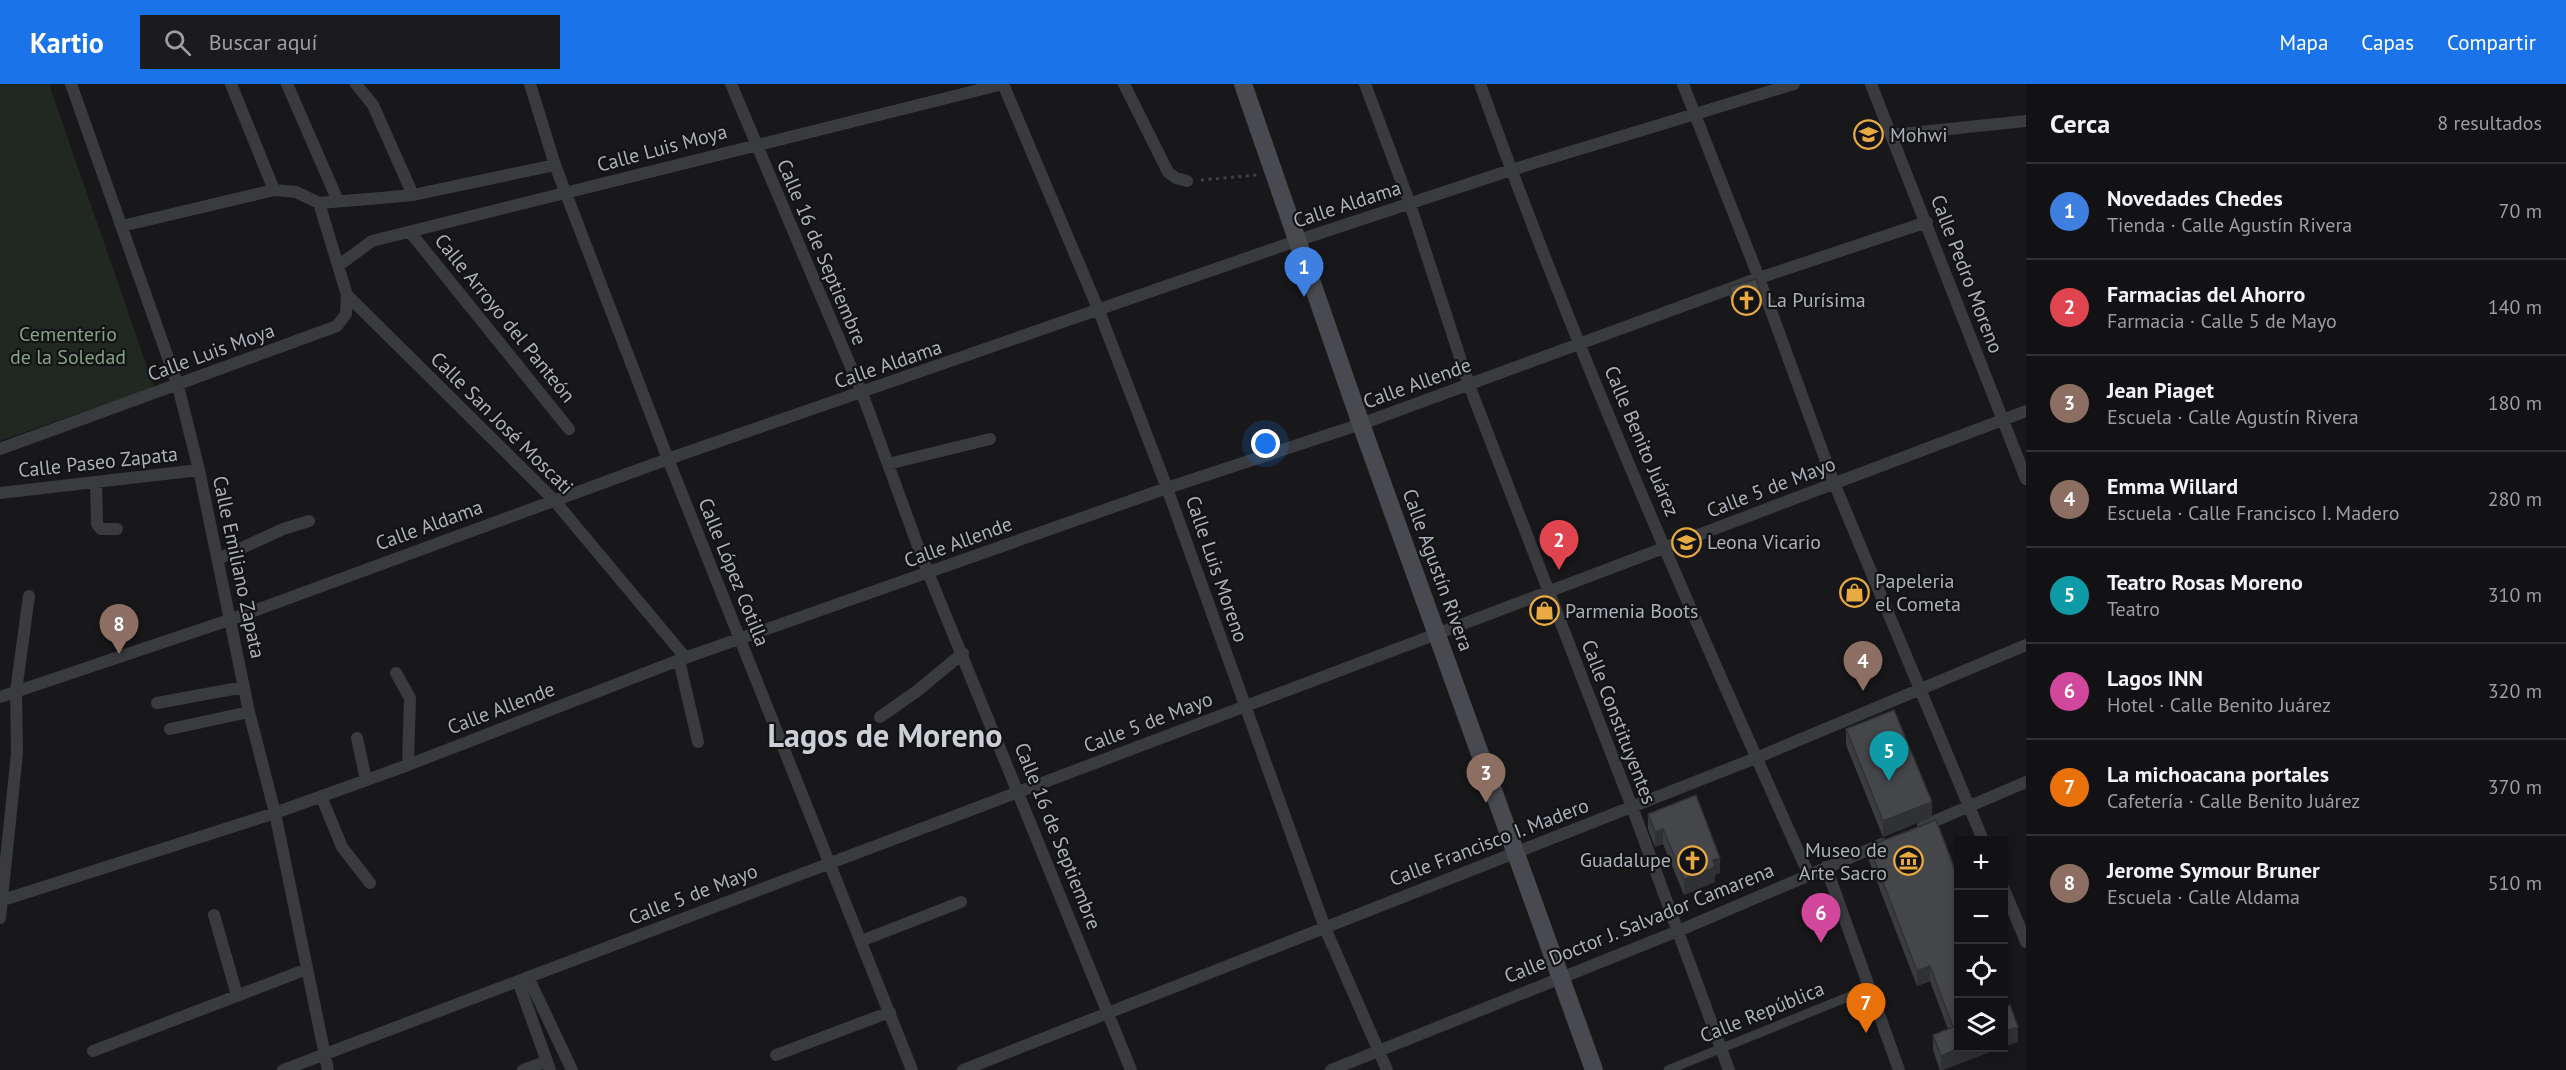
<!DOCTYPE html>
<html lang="es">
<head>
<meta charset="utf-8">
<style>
	body { margin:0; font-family:"PT Sans",sans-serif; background:#1b1b1d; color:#f1f3f6 }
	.controls { position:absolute; right:18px; bottom:18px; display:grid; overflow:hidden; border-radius:0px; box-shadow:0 3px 9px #0003 }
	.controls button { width:54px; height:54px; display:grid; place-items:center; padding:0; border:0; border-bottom:2px solid #313234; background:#121214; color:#f1f3f6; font:30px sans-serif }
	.you { position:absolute; left:1266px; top:360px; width:21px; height:21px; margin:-15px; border:4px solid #fff; border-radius:50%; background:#1a73e8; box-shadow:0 0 0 9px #1a73e833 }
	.badge { display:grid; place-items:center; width:39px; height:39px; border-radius:50%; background:#1a73e8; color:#fff; font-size:20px; font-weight:700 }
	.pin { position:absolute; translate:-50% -50px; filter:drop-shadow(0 2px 3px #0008) }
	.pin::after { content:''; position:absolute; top:32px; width:21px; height:18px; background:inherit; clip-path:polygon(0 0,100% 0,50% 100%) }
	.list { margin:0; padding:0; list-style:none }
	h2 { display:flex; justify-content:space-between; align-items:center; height:78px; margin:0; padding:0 24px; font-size:26px }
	h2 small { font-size:20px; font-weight:400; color:#9c9ea0 }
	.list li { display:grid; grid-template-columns:39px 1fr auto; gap:18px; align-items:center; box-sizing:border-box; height:96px; padding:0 24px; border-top:2px solid #313234 }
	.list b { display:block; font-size:22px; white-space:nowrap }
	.list p { margin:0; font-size:20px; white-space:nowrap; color:#9c9ea0 }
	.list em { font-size:20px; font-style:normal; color:#9c9ea0 }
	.icon { flex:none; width:33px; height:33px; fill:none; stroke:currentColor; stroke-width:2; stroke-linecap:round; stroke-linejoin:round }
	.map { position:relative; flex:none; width:2026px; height:986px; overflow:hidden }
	header { display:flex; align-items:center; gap:36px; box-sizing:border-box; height:84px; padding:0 30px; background:#1a73e8; color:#fff }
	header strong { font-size:28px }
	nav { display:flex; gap:33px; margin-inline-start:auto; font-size:21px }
	.search { width:420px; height:54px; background:#1b1b1d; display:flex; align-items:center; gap:15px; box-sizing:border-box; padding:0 21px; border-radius:0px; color:#9c9ea0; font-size:22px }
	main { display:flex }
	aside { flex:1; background:#121214 }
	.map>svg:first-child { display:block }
	.green { fill:#202821 }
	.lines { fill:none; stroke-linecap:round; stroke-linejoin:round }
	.path { stroke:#404246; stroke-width:3; stroke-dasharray:3 4.5; stroke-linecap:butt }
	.pedestrian { stroke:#3a3b3f; stroke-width:9 }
	.minor { stroke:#3a3b3f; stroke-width:12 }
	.secondary { stroke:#484a4f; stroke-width:18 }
	.wall { fill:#3b3c40 }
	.shaded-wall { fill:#303134 }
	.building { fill:#45464a; stroke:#303134; stroke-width:1.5 }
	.labels { text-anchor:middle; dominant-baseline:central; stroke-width:4.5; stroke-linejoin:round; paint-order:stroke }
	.poi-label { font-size:20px; fill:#abb0b9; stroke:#131315; text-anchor:start }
	.street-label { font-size:20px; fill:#abb0b9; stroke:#131315 }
	.park-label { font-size:20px; fill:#83a384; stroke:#131315 }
	.town-label { font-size:32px; font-weight:bold; fill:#cccfd6; stroke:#131315 }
</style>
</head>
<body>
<header>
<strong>Kartio</strong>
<div class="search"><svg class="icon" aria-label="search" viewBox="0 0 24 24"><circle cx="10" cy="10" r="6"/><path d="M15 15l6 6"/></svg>Buscar aquí</div>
<nav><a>Mapa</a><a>Capas</a><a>Compartir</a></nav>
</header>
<main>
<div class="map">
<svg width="2026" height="986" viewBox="0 0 2026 986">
	<rect width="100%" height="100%" fill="#18181a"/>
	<path class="green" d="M 0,0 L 49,0 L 154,303 L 0,357 Z"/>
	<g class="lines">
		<path class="path" d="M 1201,96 L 1257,91"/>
		<path class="pedestrian" d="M 1668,986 L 1870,904"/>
		<path class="minor" d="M 71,0 L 178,302 L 199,386 L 249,628 L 275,729 L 328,986
			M 231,0 L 274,106
			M 287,0 L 338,117
			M 356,0 L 373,21 L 413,111
			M 530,0 L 555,81 L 668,375 L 912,986
			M 731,0 L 862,309 L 923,476 L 1131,986
			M 1003,0 L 1099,227 L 1167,404 L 1325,844 L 1387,986
			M 1124,0 L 1168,88 L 1176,94 L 1187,97
			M 1365,0 L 1410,120 L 1469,301 L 1632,723 L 1729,986
			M 1480,0 C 1576,268 1692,531 1809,791
			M 1683,0 L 1759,194 L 1834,399 L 1983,756
			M 1871,0 L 2026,395
			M 1891,51 L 2026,37
			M 319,119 L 347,211 L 553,415 L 685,573
			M 122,142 L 274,106 L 296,108 L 319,119 L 381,114 L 413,111 L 555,81
			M 410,148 L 569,345
			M 338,182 L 372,157 L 1003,0
			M 0,365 L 337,242 L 346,230 L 347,211
			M 888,380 L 990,355
			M 96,399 L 97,440 L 101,445 L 117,445
			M 0,409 L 199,386
			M 218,475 L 283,445 L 309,437
			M 679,576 L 698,658
			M 396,589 L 410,614 L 408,681
			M 0,613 L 229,536 L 668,375 L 1296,157 L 1511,86 L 1794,0
			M 157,619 L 244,603
			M 880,633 L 917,607 L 963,569
			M 170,645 L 249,628
			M 357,654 L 366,696
			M 321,712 L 342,763 L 370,799
			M 1923,742 L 2026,698
			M 1826,783 L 1899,986
			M 2004,805 L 2026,858
			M 3,816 L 275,729 L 408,681 L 679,576 L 1167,404 L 1361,340 L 1759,194 L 1927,138
			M 214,831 L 237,911
			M 0,834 L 17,669 L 16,607 L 29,512
			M 861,857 L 961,818
			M 528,893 L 572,986
			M 518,897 L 550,986
			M 93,967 L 307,885
			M 776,971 L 890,928
			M 283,986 L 2026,327
			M 523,986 L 547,977
			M 963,986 L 1756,674 L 2026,561
			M 1331,986 L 1678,847 L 1882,760"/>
		<path class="secondary" d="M 1243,0 L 1361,340 L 1594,986"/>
	</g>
	<path class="wall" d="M 1729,203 L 1762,220 L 1736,229 L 1729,211 Z
		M 1846,645 L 1932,733 L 1883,753 L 1846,661 Z
		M 1648,730 L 1720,789 L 1715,791 L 1715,798 L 1684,811 L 1663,760 L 1655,763 L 1648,745 Z
		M 1936,736 L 1959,963 L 1943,986 L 1940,986 L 1933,966 L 1933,951 L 1948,945 L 1930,897 L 1917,902 L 1869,777 L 1869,762 Z"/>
	<path class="shaded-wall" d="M 1762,213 L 1762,220 L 1736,229 L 1736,221 Z
		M 1932,718 L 1932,733 L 1883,753 L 1883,737 Z
		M 1663,745 L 1663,760 L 1655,763 L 1655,748 Z
		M 1720,774 L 1720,789 L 1715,791 L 1715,798 L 1684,811 L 1684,795 L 1713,776 Z
		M 1930,882 L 1930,897 L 1917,902 L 1917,887 Z
		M 2018,943 L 2018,958 L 2004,963 L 2004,948 Z
		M 1962,963 L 2003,963 L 1943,986 L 1941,986 L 1941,972 Z"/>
	<path class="building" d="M 1756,195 L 1762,213 L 1736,221 L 1729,203 Z
		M 1894,626 L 1932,718 L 1883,737 L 1846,645 Z
		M 1696,711 L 1720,774 L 1713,776 L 1715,783 L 1684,795 L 1663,745 L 1655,748 L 1648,730 Z
		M 1936,736 L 1959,796 L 1959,963 L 1962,963 L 1941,972 L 1933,951 L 1953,943 L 1930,882 L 1917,887 L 1869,762 Z
		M 2010,921 L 2018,943 L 2004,948 L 2004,924 Z"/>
	<defs>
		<symbol id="school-ring" viewBox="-11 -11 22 22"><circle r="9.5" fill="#131315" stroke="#e9ab41" stroke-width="1.5"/><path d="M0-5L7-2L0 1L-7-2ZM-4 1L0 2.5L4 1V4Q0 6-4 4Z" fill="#e9ab41"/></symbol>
		<symbol id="church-ring" viewBox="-11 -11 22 22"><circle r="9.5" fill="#131315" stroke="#e9ab41" stroke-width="1.5"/><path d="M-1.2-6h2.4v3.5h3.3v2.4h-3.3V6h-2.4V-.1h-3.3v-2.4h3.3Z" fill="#e9ab41"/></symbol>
		<symbol id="shop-ring" viewBox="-11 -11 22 22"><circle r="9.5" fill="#131315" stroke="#e9ab41" stroke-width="1.5"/><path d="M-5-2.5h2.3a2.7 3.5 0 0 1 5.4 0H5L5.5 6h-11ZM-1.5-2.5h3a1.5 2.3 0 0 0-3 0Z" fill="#e9ab41"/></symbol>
		<symbol id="museum-ring" viewBox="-11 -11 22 22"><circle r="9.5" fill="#131315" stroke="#e9ab41" stroke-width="1.5"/><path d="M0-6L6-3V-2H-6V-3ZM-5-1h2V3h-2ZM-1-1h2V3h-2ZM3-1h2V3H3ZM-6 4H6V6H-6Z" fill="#e9ab41"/></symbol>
	</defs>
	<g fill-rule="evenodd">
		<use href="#school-ring" x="1852" y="34" width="33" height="33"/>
		<use href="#church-ring" x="1730" y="200" width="33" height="33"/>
		<use href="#school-ring" x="1670" y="442" width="33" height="33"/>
		<use href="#shop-ring" x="1838" y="492" width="33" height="33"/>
		<use href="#shop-ring" x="1528" y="510" width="33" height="33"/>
		<use href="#church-ring" x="1676" y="760" width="33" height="33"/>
		<use href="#museum-ring" x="1892" y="760" width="33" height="33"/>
	</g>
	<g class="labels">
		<g class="poi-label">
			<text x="1890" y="51">Mohwi</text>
			<text x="1767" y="216">La Purísima</text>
			<text x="1707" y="458">Leona Vicario</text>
			<text x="1875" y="497">Papeleria<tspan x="1875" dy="23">el Cometa</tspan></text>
			<text x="1565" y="527">Parmenia Boots</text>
			<text x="1887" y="766" text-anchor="end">Museo de<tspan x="1887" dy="23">Arte Sacro</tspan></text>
			<text x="1671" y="776" text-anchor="end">Guadalupe</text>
		</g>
		<g class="street-label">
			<text transform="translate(662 64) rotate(-15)">Calle Luis Moya</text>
			<text transform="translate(1347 120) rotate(-18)">Calle Aldama</text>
			<text transform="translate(822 168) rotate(67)">Calle 16 de Septiembre</text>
			<text transform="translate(1967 190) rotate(69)">Calle Pedro Moreno</text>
			<text transform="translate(505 234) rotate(51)">Calle Arroyo del Panteón</text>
			<text transform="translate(211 268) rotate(-20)">Calle Luis Moya</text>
			<text transform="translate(888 280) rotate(-19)">Calle Aldama</text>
			<text transform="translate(1417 299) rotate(-20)">Calle Allende</text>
			<text transform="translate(502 339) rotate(45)">Calle San José Moscati</text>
			<text transform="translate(1642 357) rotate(67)">Calle Benito Juárez</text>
			<text transform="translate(98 378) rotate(-6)">Calle Paseo Zapata</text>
			<text transform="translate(1771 403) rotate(-21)">Calle 5 de Mayo</text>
			<text transform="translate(429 441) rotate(-20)">Calle Aldama</text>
			<text transform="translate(958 458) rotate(-20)">Calle Allende</text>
			<text transform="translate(239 483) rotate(78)">Calle Emiliano Zapata</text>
			<text transform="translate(1217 485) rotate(71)">Calle Luis Moreno</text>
			<text transform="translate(1438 486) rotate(70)">Calle Agustín Rivera</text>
			<text transform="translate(734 488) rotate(68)">Calle López Cotilla</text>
			<text transform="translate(501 624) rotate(-21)">Calle Allende</text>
			<text transform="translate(1148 638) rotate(-21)">Calle 5 de Mayo</text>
			<text transform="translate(1619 638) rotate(69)">Calle Constituyentes</text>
			<text transform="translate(1058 752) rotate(68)">Calle 16 de Septiembre</text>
			<text transform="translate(1489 758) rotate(-21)">Calle Francisco I. Madero</text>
			<text transform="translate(693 810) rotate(-21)">Calle 5 de Mayo</text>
			<text transform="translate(1639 839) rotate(-22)">Calle Doctor J. Salvador Camarena</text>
			<text transform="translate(1762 928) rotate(-22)">Calle República</text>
		</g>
		<g class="park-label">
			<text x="68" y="250">Cementerio<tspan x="68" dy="23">de la Soledad</tspan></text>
		</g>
		<g class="town-label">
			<text x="885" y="651">Lagos de Moreno</text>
		</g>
	</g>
</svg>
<div class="controls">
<button>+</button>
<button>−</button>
<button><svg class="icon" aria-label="locate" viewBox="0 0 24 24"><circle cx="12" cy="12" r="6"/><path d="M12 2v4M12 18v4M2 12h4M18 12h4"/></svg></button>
<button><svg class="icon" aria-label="layers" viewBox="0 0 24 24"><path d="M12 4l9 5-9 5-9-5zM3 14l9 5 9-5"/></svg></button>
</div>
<div class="you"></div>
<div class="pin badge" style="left:1304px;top:213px;background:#3f7fe0">1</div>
<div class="pin badge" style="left:1559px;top:486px;background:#e0444e">2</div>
<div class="pin badge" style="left:1486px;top:719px;background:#8d6e63">3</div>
<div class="pin badge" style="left:1863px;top:607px;background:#8d6e63">4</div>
<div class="pin badge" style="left:1889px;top:697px;background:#0f9aa8">5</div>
<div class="pin badge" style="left:1821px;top:859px;background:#d1479c">6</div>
<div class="pin badge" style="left:1866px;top:949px;background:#e8710a">7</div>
<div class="pin badge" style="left:119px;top:570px;background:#8d6e63">8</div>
</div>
<aside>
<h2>Cerca<small>8 resultados</small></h2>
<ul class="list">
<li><span class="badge" style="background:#3f7fe0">1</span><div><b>Novedades Chedes</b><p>Tienda · Calle Agustín Rivera</p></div><em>70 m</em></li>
<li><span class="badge" style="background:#e0444e">2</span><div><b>Farmacias del Ahorro</b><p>Farmacia · Calle 5 de Mayo</p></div><em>140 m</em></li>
<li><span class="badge" style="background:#8d6e63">3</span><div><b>Jean Piaget</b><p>Escuela · Calle Agustín Rivera</p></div><em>180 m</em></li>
<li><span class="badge" style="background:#8d6e63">4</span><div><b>Emma Willard</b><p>Escuela · Calle Francisco I. Madero</p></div><em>280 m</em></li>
<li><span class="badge" style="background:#0f9aa8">5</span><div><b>Teatro Rosas Moreno</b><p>Teatro</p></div><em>310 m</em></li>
<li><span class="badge" style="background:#d1479c">6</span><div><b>Lagos INN</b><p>Hotel · Calle Benito Juárez</p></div><em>320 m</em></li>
<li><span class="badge" style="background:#e8710a">7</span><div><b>La michoacana portales</b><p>Cafetería · Calle Benito Juárez</p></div><em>370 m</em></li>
<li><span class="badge" style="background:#8d6e63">8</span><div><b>Jerome Symour Bruner</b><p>Escuela · Calle Aldama</p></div><em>510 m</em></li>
</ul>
</aside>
</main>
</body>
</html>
